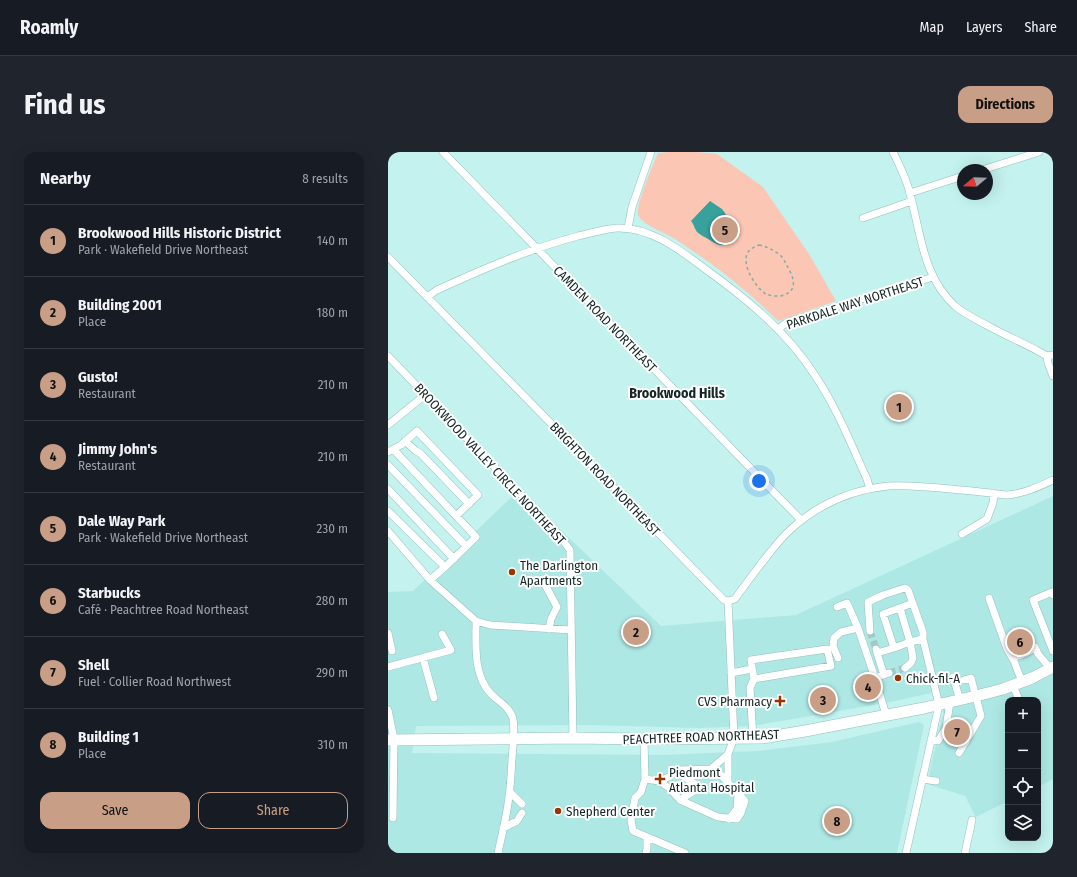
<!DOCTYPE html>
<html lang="en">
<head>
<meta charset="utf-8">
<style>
	body { margin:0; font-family:"Fira Sans Condensed",sans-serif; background:#20242c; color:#f1f3f6 }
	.controls { position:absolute; right:12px; bottom:12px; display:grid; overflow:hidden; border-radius:8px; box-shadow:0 4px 16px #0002 }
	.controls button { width:36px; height:36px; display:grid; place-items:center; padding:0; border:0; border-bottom:1px solid #363941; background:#171b24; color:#f1f3f6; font:20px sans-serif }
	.compass { position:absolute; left:569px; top:12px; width:36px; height:36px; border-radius:50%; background:#171b24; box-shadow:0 4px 16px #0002; rotate:251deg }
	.you { position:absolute; left:371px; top:329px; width:14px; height:14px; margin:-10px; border:3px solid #fff; border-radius:50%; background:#1a73e8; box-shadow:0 0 0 6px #1a73e833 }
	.badge { display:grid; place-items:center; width:26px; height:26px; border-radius:50%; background:#c99e87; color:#111; font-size:13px; font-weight:700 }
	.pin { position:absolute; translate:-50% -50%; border:2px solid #fff; box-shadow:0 1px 4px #0006 }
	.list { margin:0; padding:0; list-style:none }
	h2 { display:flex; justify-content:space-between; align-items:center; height:52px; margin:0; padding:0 16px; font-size:17px }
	h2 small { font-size:13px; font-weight:400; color:#9ea1a6 }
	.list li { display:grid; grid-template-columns:26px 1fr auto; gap:12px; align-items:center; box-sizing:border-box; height:72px; padding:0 16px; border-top:1px solid #363941 }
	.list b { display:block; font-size:15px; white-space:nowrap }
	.list p { margin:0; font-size:13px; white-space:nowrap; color:#9ea1a6 }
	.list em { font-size:13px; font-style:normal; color:#9ea1a6 }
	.actions { display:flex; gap:8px; padding:12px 16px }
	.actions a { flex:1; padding:9px 0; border:1px solid #c99e87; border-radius:12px; text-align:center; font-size:14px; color:#c99e87 }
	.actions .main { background:#c99e87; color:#111 }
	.icon { flex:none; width:22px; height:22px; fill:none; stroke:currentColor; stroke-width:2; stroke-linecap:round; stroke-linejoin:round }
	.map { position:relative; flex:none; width:665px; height:701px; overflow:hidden; border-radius:12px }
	header { display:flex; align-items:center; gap:24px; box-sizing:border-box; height:56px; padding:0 20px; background:#171b24; border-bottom:1px solid #363941 }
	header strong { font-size:19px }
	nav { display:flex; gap:22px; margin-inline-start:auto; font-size:14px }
	.intro { display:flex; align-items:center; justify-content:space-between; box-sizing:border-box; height:96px; padding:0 24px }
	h1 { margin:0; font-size:28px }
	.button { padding:10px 18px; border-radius:12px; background:#c99e87; color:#111; font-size:14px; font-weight:700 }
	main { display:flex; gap:24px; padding:0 24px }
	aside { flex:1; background:#171b24; border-radius:12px; box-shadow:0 4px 16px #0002 }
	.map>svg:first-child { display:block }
	.built { fill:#aee8e4 }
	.green { fill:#fbc7b4 }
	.water { fill:#37a19c }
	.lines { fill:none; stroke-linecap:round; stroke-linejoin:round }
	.minor-tunnel { stroke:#a0c9c7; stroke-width:7; stroke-dasharray:7 3.5; stroke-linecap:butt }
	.minor-casing { stroke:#91bfbc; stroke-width:8 }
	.highway-casing { stroke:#91bfbc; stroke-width:12 }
	.path { stroke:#86aba9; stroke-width:1.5; stroke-dasharray:3 3; stroke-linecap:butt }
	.minor { stroke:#fff; stroke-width:7 }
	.highway { stroke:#fff; stroke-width:11 }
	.poi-dot { fill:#993500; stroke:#fff; stroke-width:1.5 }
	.labels { text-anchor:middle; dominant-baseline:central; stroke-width:4; stroke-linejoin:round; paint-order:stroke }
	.street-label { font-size:13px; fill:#142625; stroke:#fff }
	.poi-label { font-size:13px; fill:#142625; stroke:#fff; text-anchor:start }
	.neighbourhood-label { font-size:14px; font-weight:bold; fill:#142625; stroke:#fff }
</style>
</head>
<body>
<header>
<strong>Roamly</strong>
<nav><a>Map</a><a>Layers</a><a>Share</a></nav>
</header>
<div class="intro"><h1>Find us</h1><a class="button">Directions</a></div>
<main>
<aside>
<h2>Nearby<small>8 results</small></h2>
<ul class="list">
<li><span class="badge">1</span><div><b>Brookwood Hills Historic District</b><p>Park · Wakefield Drive Northeast</p></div><em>140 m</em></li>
<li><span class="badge">2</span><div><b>Building 2001</b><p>Place</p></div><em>180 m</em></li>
<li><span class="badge">3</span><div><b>Gusto!</b><p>Restaurant</p></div><em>210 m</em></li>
<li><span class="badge">4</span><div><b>Jimmy John's</b><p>Restaurant</p></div><em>210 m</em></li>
<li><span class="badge">5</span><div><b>Dale Way Park</b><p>Park · Wakefield Drive Northeast</p></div><em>230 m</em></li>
<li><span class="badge">6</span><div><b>Starbucks</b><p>Café · Peachtree Road Northeast</p></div><em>280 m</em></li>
<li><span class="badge">7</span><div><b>Shell</b><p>Fuel · Collier Road Northwest</p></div><em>290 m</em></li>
<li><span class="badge">8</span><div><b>Building 1</b><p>Place</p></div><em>310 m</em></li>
</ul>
<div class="actions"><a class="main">Save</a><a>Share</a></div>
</aside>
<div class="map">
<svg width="665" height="701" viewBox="0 0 665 701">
	<rect width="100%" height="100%" fill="#c3f2ef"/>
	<path class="built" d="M 131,338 L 273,474 L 408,463 L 665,344 L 665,627 L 650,635 L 650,548 L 620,548 L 620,649 L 588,665 L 577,644 L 539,632 L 555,561 L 552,539 L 503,550 L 364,574 L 309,576 L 205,573 L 28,574 L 24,601 L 276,603 L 370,599 L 444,590 L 531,570 L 536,573 L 509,701 L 0,701 L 0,440 L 25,439 Z"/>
	<path class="green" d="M 281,0 L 308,0 L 329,2 L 375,35 L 421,102 L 448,149 L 390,169 C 379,159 368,147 356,138 C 335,119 311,103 287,87 C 278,81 253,73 250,62 C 248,52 265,13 270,1 Z"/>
	<path class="water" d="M 322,49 L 334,57 L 337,61 L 342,72 L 346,78 L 346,85 C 337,97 331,94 320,87 C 317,85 312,83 309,80 C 306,76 306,72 303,69 Z"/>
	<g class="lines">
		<path class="minor-tunnel" d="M 482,479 L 488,497
			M 501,521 L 517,516"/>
		<defs>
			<path id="minor" d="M 55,0 L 413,368
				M 505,0 C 512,14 519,28 522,42 C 533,82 535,125 567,154 C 578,163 591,169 604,176 C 619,184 635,191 650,199 L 659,204 L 665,203
				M 594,18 L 651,0
				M 522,41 L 575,24
				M 475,66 L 524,49
				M 240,76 L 244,55 L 263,0
				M 0,105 L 336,448 L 340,449 L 346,586 L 340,602 L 340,631
				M 39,145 L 49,138 C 95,117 141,97 190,84 C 203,81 216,77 229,76 C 264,75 293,99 320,119 C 360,148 399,180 426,222 C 448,254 463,292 479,327 L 482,337
				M 390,177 L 398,171 L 406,168 L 545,125
				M 0,204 L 167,378 L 182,398 L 185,586
				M 659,204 L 660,211 L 665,224
				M 0,273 L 37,243
				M 17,289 L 28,299 L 32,301 L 81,352
				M 5,297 L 88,385 L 57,415 L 42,428
				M 0,300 L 13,293 L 29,279 L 90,343 L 68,364
				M 0,313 L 78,394
				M 0,337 L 66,407
				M 0,359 L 57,415
				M 0,379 L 42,428 L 88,469 L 102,473 L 183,478
				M 574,382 L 599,367 L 605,351 L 606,341
				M 154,427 L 169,455 L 163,467 L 161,477
				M 665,443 L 664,440 L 645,448 L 665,499
				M 601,446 L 619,497 L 626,509 L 634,530
				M 340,449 L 347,447 C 356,434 366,421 376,408 C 384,398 392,387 402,378 C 429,353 463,338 500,334 C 517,333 534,335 552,336 C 574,338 596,340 618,343 C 635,342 650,335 665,328
				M 449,455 L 459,451 L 470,476 L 487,526
				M 512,456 L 522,490 L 506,496 L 495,462 L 525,451
				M 88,469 C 88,493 85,523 103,542 C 111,550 122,555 125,567 C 127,580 125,594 124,607 C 123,619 123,632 121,644 C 119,663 114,682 110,701
				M 482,479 L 480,450 L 495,443 L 517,436 L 520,438 L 535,480 L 535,487 L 522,490 L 525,506 L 523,511 L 517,516
				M 0,481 L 4,499
				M 439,497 L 443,514 L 366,527 L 363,508 Z
				M 488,497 L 489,501 L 506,496
				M 489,501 L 496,523
				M 624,505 C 634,504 640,501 647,495 L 650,502 L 662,516
				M 35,506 L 46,546
				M 450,506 L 445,494 L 446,486 L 453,480 L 470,476
				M 0,515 L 63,498 L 54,482
				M 343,521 L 364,517
				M 565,525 L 572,548
				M 625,533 L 631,548
				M 0,558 L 6,587 L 5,666
				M 498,563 L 487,526 L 501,521
				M 558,576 L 578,590
				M 365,586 L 362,536 L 366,527
				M 256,587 L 257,627
				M 543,587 L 550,589 L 558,576 L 562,550
				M 571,601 L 593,564 L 583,526 L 576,528
				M 290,618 L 296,625 L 312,635 L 292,648
				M 534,627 L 548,629
				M 271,629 L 283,624 L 290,618 L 323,617 L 340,602
				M 122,640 L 134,652
				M 341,667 L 349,657 L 350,643
				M 115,676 L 129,669 L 134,661
				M 258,701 L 259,697 L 259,685
				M 297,701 L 245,679 L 243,668 L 247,646 L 253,640 L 257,627 L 271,629 L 281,636 L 292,648 L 330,665 L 349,667 L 353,661 L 357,649 L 332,622 L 323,617
				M 518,701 L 551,553 L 535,487
				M 577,701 L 584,668"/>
			<path id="highway" d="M 0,588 L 185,586 L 256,587 L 374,586 L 417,579 L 536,556 L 592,543 L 615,537 L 644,526 L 665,515"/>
		</defs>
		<use href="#minor" class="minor-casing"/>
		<use href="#highway" class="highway-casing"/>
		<path class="path" d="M 371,93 C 380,95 386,98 393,104 C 395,106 397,109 398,112 C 404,122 412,137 396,143 C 391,145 383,144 378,142 C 368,136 354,114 359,102 C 361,97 366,95 371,93 Z"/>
		<use href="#minor" class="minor"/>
		<use href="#highway" class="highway"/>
	</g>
	<g class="poi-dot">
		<circle cx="124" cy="420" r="4"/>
		<circle cx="510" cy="526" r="4"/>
		<path d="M390 543h4v4h4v4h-4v4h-4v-4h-4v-4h4z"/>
		<path d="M270 621h4v4h4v4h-4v4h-4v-4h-4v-4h4z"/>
		<circle cx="170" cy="659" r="4"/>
	</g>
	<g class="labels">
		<g class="street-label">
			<text transform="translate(467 151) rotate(-18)">PARKDALE WAY NORTHEAST</text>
			<text transform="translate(217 167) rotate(46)">CAMDEN ROAD NORTHEAST</text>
			<text transform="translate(102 312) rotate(47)">BROOKWOOD VALLEY CIRCLE NORTHEAST</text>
			<text transform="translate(217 327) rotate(46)">BRIGHTON ROAD NORTHEAST</text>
			<text transform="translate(313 585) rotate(-2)">PEACHTREE ROAD NORTHEAST</text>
		</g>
		<g class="poi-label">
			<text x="132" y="413">The Darlington<tspan x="132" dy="15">Apartments</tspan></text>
			<text x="518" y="526">Chick-fil-A</text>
			<text x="384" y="549" text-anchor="end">CVS Pharmacy</text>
			<text x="281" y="620">Piedmont<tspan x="281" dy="15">Atlanta Hospital</tspan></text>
			<text x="178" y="659">Shepherd Center</text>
		</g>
		<g class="neighbourhood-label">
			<text x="289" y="241">Brookwood Hills</text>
		</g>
	</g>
</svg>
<div class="controls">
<button>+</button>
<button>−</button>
<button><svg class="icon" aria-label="locate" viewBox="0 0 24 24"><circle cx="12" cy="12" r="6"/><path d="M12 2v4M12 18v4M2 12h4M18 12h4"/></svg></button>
<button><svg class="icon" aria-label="layers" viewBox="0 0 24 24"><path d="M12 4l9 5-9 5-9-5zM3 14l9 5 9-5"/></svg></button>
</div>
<svg class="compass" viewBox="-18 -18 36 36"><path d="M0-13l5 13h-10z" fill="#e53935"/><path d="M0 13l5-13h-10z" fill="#9ea1a6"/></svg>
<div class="you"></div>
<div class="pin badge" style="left:511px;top:255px">1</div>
<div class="pin badge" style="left:248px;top:480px">2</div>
<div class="pin badge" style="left:435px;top:548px">3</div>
<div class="pin badge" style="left:480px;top:535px">4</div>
<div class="pin badge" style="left:337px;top:78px">5</div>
<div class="pin badge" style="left:632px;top:490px">6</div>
<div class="pin badge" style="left:569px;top:580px">7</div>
<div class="pin badge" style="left:449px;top:669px">8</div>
</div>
</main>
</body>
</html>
